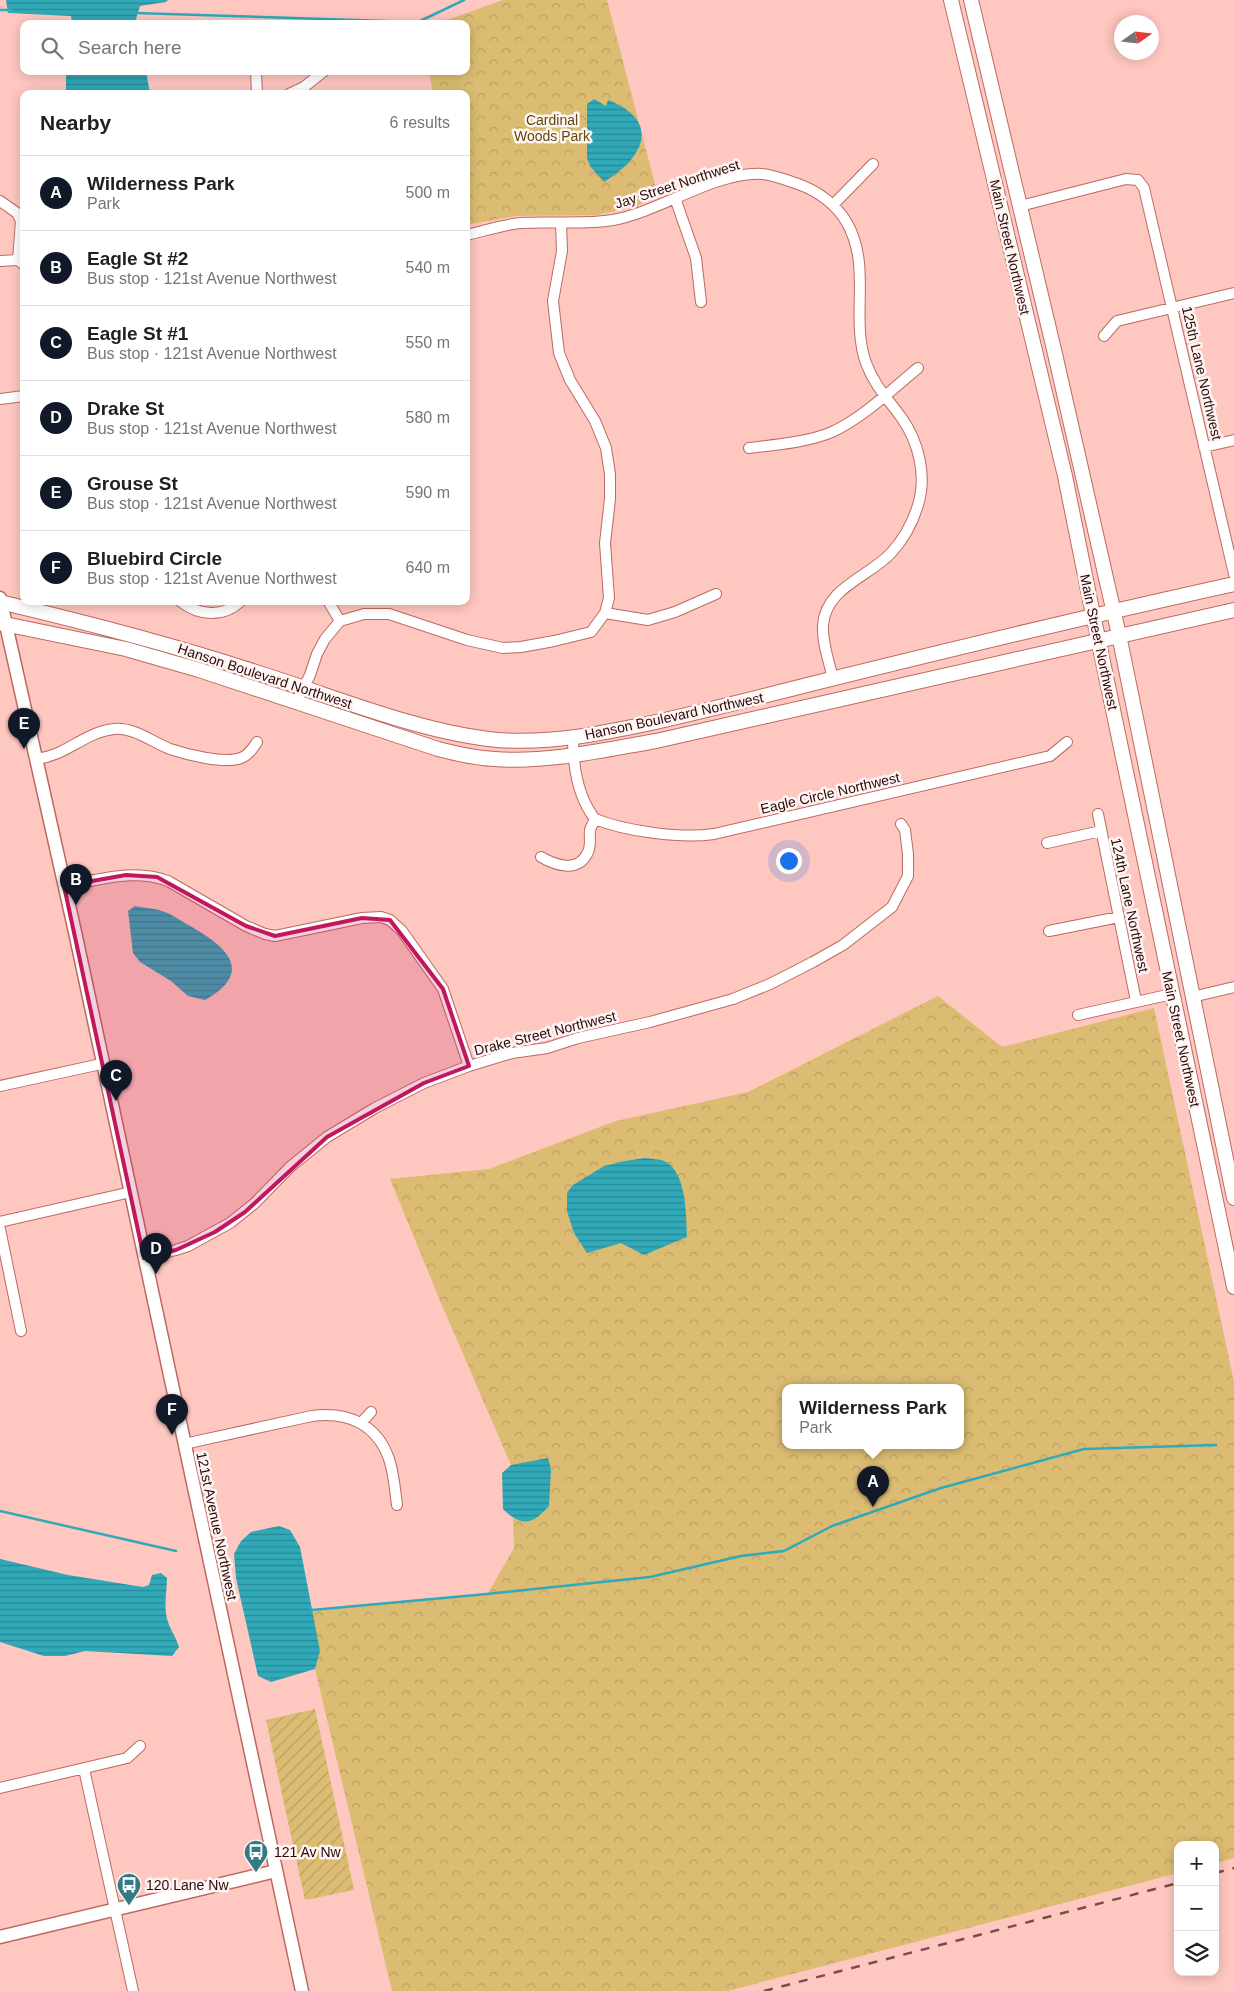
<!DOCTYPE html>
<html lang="en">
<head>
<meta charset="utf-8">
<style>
	body { margin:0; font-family:Helvetica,sans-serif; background:#f2f2f2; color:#202124 }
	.controls { position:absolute; right:15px; bottom:15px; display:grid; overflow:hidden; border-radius:10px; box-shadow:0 2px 12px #0003 }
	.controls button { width:45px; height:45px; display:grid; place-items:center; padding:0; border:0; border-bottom:1px solid #e0e0e0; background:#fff; color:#202124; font:25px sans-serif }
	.compass { position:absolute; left:1114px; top:15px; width:45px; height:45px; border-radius:50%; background:#fff; box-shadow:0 2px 12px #0003; rotate:76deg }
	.you { position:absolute; left:788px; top:860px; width:18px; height:18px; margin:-12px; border:4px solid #fff; border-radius:50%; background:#1a73e8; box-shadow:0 0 0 8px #1a73e833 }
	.badge { display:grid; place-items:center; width:32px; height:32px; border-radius:50%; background:#111827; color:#fff; font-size:16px; font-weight:700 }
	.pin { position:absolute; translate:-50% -41px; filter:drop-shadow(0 1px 2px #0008) }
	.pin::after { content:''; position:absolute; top:26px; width:18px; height:15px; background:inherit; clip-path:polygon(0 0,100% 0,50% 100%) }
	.popup { position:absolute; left:782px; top:1384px; width:182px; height:65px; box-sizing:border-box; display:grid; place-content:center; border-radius:10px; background:#fff; filter:drop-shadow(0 1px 4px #0005); font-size:16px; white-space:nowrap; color:#757577 }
	.popup b { font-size:19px; color:#202124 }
	.popup::after { content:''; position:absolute; left:50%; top:100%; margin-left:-10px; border:10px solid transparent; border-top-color:#fff }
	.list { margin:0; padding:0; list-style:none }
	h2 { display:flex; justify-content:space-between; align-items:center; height:65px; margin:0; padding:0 20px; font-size:21px }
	h2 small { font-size:16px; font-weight:400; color:#757577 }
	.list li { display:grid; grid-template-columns:32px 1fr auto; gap:15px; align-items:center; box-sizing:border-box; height:75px; padding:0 20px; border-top:1px solid #e0e0e0 }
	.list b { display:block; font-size:19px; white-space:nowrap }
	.list p { margin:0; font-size:16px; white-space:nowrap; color:#757577 }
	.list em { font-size:16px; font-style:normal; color:#757577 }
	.icon { flex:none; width:28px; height:28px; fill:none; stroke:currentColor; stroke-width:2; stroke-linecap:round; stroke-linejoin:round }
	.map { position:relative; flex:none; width:1234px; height:1991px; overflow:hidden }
	.search { position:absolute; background:#fff; box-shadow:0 2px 12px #0003; left:20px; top:20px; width:450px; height:55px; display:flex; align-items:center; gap:12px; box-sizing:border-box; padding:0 18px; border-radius:10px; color:#757577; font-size:19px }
	.panel { position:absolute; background:#fff; box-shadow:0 2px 12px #0003; left:20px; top:90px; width:450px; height:515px; border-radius:10px }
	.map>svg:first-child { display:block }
	.park { fill:url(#park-crowns); fill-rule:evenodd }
	.garden { fill:url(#garden-furrows) }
	.water { fill:url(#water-rules) }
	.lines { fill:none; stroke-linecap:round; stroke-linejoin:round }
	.stream { stroke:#30a9b8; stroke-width:2.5 }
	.minor-casing { stroke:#bc6a61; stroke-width:12 }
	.tertiary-casing { stroke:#bc6a61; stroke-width:15 }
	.secondary-casing { stroke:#bc6a61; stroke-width:16 }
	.minor { stroke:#fff; stroke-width:10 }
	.tertiary { stroke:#fff; stroke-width:12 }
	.secondary { stroke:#fff; stroke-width:14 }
	.rail { stroke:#764e4b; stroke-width:2.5; stroke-dasharray:9 9; stroke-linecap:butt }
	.marked { fill:#c2185b; fill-opacity:0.2; stroke:#c2185b; stroke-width:4; stroke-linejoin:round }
	.labels { text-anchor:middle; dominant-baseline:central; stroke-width:5; stroke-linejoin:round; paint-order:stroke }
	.park-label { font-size:14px; fill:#60490a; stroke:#fff5f4 }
	.street-label { font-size:14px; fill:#280907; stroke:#fff5f4 }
	.poi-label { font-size:14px; fill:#280907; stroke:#fff5f4; text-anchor:start }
</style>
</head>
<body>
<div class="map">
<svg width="1234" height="1991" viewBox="0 0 1234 1991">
	<defs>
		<pattern id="park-crowns" width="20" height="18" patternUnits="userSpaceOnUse" patternTransform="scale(1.25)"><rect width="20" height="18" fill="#dbbc72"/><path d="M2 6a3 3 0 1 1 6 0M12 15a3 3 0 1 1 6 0" fill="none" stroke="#bca061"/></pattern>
		<pattern id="garden-furrows" width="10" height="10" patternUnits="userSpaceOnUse" patternTransform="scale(1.25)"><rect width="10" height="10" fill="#dbbc72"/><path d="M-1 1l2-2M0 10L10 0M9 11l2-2" fill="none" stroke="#bca061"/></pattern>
		<pattern id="water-rules" width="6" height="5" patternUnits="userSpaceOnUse" patternTransform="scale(1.25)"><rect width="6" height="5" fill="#30a9b8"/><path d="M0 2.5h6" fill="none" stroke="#298894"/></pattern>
	</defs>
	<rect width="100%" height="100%" fill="#fec7c0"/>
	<path class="park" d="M 503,0 L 607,0 L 658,196 L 634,207 L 597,215 L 516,216 L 466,225 L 466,94 L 433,94 L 429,71 L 466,71 L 466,24 L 436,24 Z
		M 938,996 L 1002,1047 L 1154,1008 L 1234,1382 L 1234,1858 L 1215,1863 L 1215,1845 L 1178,1845 L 1178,1873 L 728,1991 L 392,1991 L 315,1669 L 312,1610 L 487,1595 L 514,1548 L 511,1465 L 441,1303 L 390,1179 L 489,1169 L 616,1121 L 748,1092 ZM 786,1388 L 960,1388 L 960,1446 L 786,1446 Z"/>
	<path class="garden" d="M 315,1709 L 354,1890 L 305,1900 L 266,1720 Z"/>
	<path class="water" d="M 6,0 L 168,0 L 166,2 L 140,6 L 136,19 L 137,24 L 72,24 L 71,16 L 8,13 Z
		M 66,71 L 146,71 L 150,94 L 66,94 Z
		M 594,99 L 606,106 L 608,100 C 662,121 644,158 604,182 L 590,166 L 587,158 L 587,104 Z
		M 135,906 C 143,908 154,908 162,911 C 172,914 182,922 192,927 C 228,948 254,972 205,1000 L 188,996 L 171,981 L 140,962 L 133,953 L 128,911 Z
		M 645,1158 C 650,1159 659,1159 664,1161 C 687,1171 686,1216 687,1237 L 644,1255 L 621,1243 L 587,1253 L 574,1233 L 567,1211 L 567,1193 L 573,1185 L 604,1166 L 625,1161 Z
		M 548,1458 L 551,1469 L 549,1506 C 533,1524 522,1528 503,1509 L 502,1473 L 511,1465 Z
		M 279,1526 L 290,1530 L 300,1547 L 320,1651 L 315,1669 L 271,1682 L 258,1676 L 236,1578 L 234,1554 L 241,1541 L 251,1532 Z
		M 0,1559 L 68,1575 L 143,1587 L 149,1585 L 152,1575 L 161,1573 L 167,1578 C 167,1591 163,1609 168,1622 C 171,1631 176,1637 179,1647 L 172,1656 L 85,1651 L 65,1656 L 44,1656 L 0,1642 Z"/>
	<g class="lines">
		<path class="stream" d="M 0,10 L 11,10
			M 136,13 L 418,22 L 464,0
			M 0,1511 L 176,1551
			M 310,1608 L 312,1610 L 487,1594 L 650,1577 L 741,1556 L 784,1551 L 832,1526 L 941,1488 L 1084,1449 L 1216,1445"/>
		<defs>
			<path id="minor" d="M 256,71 L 257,94
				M 289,94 L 304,87 L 324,71
				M 675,198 L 696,258 L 701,302
				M 0,201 L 17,213 L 21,221 L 18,260
				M 833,205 L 873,164
				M 1020,206 L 1126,179 L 1138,180 L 1144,188 L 1234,574
				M 466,235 C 484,231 502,225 520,223 C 551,221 582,225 613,220 C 659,212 716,171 762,174 C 774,175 786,180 798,184 C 818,191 837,205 847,223 C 872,267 850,318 866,363 C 874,385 888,399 901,417 C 919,442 927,476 918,505 C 913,522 903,540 891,553 C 869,577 826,587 823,625 C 822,643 829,661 833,679
				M 0,261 L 18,260 L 24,265
				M 1104,336 L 1117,321 L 1234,293
				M 0,399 L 24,396
				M 1204,447 L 1234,440
				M 749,448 C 774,445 809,442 832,432 C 864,417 891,390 918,368
				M 180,601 C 199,616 223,618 241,601
				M 328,601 L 340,621
				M 605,613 L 648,620 L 675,612 L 716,594
				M 296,703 L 310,675 L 317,654 L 325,639 L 340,621 L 364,614 L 389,614 L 467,640 L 503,648 L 521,647 L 554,641 L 591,632 L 605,613 L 609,598 L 605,543 L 610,499 L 610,474 L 606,448 L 595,421 L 570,380 L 559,353 L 553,301 L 562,251 L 561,223
				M 36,759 C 44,758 51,756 58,753 C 76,745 93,731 114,729 C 134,727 152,742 170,749 C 188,755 224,764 241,758 C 249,755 253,748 257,742
				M 1098,814 L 1136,1001
				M 595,819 C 625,831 681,839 714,834 L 1050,756 L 1067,742
				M 1047,843 L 1101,831
				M 541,857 C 555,865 577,873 587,854 C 592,846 589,838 590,830 C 591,827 593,823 595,819 C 577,796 573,766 573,738
				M 64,886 C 99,880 134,868 168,881 L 246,926 L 265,934 L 275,936 L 362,918 L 381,917 L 390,920 L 402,931 L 443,989 L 469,1066
				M 1049,931 L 1119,917
				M 1192,997 L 1234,987
				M 1078,1015 L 1172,994
				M 0,1086 L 101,1064
				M 0,1222 L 131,1192
				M 0,1229 L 21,1331
				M 144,1258 L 176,1250 L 188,1246 L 230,1223 L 255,1203 L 290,1167 L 327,1137 L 375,1108 L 424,1083 L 469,1066 L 512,1053 L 547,1048 L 578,1038 L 650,1022 L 733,999 L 770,984 L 813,962 L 843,945 L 892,907 L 908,876 L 908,854 L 905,830 L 901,824
				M 361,1423 L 371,1412
				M 184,1444 L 312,1416 C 347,1411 377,1424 389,1459 C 394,1474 395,1490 397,1505
				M 84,1769 L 133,1991
				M 0,1788 L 127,1758 L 140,1746"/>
			<path id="tertiary" d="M 0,598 L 75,932 L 302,1991
				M 0,1937 L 276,1871"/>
			<path id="secondary" d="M 951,0 L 1065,476 L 1090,600 L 1234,1287
				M 971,0 L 1055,354 L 1119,635 L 1234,1198
				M 0,602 C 89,623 178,646 265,675 C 338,698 422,733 498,740 C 552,744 604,733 656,722 C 708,710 760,697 811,684 C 952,649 1093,615 1234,584
				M 0,623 L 126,649 L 199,670 L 438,749 C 457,754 475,758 495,759 C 548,763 604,750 656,741 L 1234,610"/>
		</defs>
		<use href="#minor" class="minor-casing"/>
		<use href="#tertiary" class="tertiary-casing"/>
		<use href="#secondary" class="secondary-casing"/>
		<use href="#minor" class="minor"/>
		<use href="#tertiary" class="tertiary"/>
		<use href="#secondary" class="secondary"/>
		<path class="rail" d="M 1215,1873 L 1234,1868
			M 764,1991 L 1178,1883"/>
	</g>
	<path class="marked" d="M 126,875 L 157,877 L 246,926 L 275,936 L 362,918 L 390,920 L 443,989 L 469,1066 L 424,1083 L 327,1137 L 245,1212 L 215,1232 L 176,1250 L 144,1258 L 64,886 Z"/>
	<defs>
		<symbol id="bus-pin" viewBox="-11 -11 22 30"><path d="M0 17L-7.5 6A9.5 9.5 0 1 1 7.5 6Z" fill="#337b84" stroke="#fff5f4"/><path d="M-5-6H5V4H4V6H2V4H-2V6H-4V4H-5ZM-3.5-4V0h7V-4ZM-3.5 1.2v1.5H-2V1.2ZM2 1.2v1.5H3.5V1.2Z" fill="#fff"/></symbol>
	</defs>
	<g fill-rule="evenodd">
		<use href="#bus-pin" x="242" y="1838" width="28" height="38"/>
		<use href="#bus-pin" x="115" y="1871" width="28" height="38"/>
	</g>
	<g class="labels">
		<g class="park-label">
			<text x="552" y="120">Cardinal<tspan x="552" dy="16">Woods Park</tspan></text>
		</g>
		<g class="street-label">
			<text transform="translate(677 184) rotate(-18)">Jay Street Northwest</text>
			<text transform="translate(1010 247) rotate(77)">Main Street Northwest</text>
			<text transform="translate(1202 373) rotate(77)">125th Lane Northwest</text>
			<text transform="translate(1099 642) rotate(78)">Main Street Northwest</text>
			<text transform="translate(265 676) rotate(18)">Hanson Boulevard Northwest</text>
			<text transform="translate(674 716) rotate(-12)">Hanson Boulevard Northwest</text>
			<text transform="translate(830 793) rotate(-13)">Eagle Circle Northwest</text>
			<text transform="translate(1130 905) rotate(78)">124th Lane Northwest</text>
			<text transform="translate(545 1033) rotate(-14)">Drake Street Northwest</text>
			<text transform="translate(1181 1039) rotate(78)">Main Street Northwest</text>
			<text transform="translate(217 1526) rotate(78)">121st Avenue Northwest</text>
		</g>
		<g class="poi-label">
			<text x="274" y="1852">121 Av Nw</text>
			<text x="146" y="1885">120 Lane Nw</text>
		</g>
	</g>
</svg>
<div class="controls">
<button>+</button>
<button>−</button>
<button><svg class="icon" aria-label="layers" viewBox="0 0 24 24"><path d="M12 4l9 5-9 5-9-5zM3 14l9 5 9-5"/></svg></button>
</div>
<svg class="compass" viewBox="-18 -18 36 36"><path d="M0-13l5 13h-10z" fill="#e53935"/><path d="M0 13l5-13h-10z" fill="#757577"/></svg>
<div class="you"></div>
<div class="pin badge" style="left:873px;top:1507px">A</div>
<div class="popup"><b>Wilderness Park</b>Park</div>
<div class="pin badge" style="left:76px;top:905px">B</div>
<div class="pin badge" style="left:116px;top:1101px">C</div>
<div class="pin badge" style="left:156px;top:1274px">D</div>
<div class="pin badge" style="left:24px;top:749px">E</div>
<div class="pin badge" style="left:172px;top:1435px">F</div>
<div class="search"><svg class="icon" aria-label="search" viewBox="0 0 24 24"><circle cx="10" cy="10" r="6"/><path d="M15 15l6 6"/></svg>Search here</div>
<section class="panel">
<h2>Nearby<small>6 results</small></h2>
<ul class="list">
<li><span class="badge">A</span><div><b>Wilderness Park</b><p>Park</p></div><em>500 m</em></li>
<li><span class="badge">B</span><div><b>Eagle St #2</b><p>Bus stop · 121st Avenue Northwest</p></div><em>540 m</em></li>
<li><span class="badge">C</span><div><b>Eagle St #1</b><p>Bus stop · 121st Avenue Northwest</p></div><em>550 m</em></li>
<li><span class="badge">D</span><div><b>Drake St</b><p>Bus stop · 121st Avenue Northwest</p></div><em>580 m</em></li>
<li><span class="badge">E</span><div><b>Grouse St</b><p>Bus stop · 121st Avenue Northwest</p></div><em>590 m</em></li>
<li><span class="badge">F</span><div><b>Bluebird Circle</b><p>Bus stop · 121st Avenue Northwest</p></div><em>640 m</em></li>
</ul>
</section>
</div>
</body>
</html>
